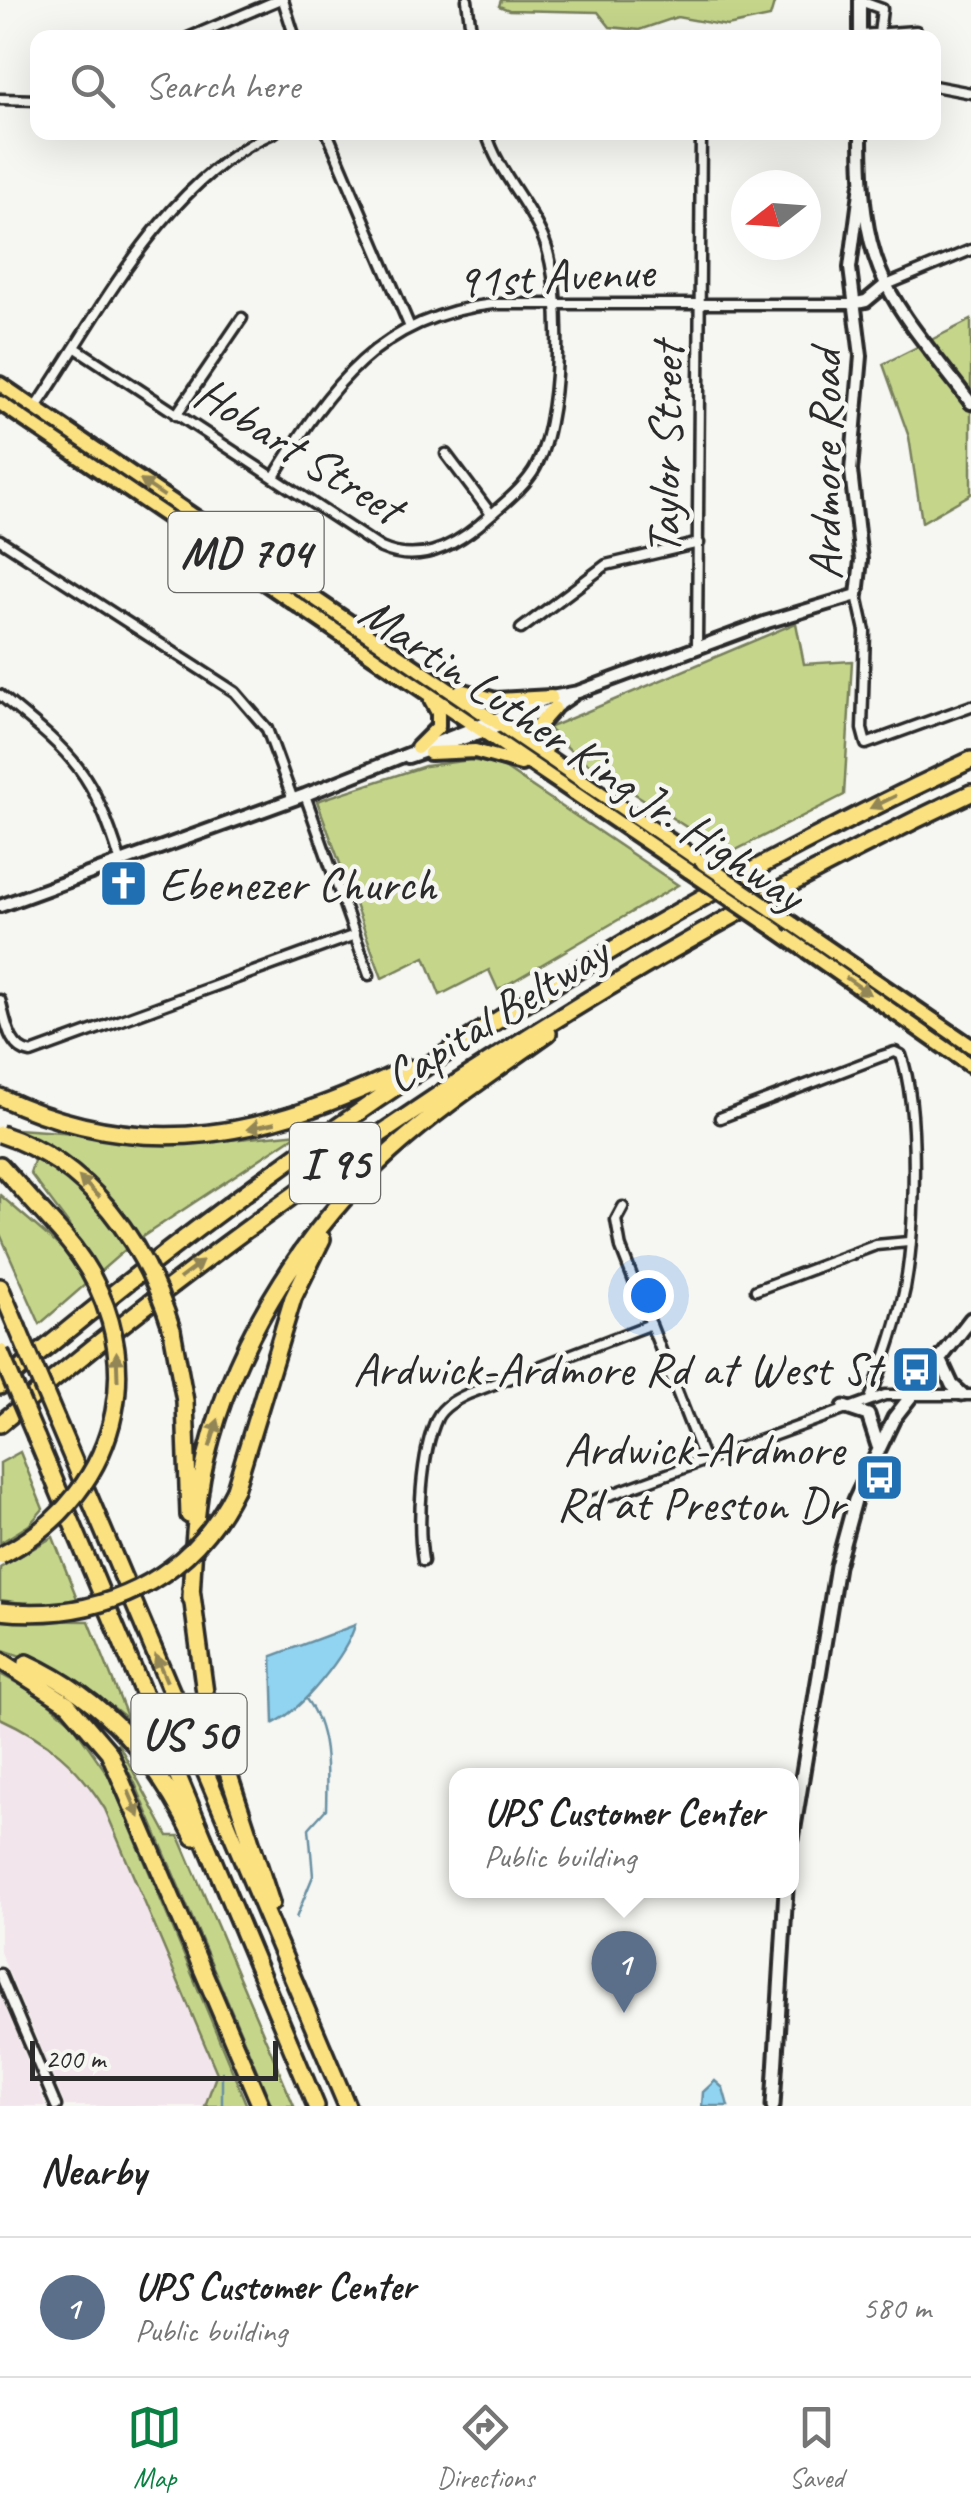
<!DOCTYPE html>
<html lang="en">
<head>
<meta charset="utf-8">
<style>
	body { margin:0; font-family:Caveat,sans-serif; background:#f6f6f6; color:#222 }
	.compass { position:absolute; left:731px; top:170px; width:90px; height:90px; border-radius:50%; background:#fff; box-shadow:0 10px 40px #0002; rotate:253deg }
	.scale { position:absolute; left:30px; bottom:25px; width:248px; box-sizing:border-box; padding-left:10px; border:5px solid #2b2b2b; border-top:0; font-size:28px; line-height:35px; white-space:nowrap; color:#2b2b2b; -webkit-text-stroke:8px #f6f6f2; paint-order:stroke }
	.you { position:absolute; left:648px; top:1295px; width:35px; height:35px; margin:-25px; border:8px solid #fff; border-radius:50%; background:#1a73e8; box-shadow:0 0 0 15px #1a73e833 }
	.badge { display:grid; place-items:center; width:65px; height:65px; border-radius:50%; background:#0b8043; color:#fff; font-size:32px; font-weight:700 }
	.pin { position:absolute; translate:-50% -82px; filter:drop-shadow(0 2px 5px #0008) }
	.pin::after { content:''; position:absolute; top:52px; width:35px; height:30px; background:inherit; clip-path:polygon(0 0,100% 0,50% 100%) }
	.popup { position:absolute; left:449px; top:1768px; width:350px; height:130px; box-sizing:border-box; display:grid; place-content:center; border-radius:20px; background:#fff; filter:drop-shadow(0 2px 8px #0005); font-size:32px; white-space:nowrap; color:#767676 }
	.popup b { font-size:38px; color:#222 }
	.popup::after { content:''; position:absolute; left:50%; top:100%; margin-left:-20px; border:20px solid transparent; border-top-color:#fff }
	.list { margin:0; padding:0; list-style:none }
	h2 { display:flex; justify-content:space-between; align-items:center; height:130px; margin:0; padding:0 40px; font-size:42px }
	h2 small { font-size:32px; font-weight:400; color:#767676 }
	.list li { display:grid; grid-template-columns:65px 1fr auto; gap:30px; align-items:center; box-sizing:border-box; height:140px; padding:0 40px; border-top:2px solid #e0e0e0 }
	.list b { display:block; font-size:38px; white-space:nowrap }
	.list p { margin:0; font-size:32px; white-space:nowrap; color:#767676 }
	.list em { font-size:32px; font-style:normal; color:#767676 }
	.icon { flex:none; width:55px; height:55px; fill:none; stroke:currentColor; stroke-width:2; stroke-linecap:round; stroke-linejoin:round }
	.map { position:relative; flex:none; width:971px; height:2106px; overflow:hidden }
	.search { position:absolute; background:#fff; box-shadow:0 10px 40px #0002; left:30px; right:30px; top:30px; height:110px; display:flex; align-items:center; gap:25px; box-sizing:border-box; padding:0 35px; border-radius:20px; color:#767676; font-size:38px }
	.sheet { height:270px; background:#fff }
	nav { display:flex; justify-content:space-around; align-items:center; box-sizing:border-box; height:140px; border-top:2px solid #e0e0e0; background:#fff; font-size:28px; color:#767676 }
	nav a { display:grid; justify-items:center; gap:5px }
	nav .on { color:#0b8043 }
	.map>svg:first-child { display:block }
	.built { fill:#f3e5ec }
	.green { fill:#c5d68b; stroke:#78805b; stroke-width:2.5 }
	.water { fill:#90d4f2; stroke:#6890a2; stroke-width:2.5 }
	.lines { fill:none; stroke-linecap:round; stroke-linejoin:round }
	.stream { stroke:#6890a2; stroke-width:2.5 }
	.minor-casing { stroke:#2b2b2b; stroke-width:15 }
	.tertiary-casing { stroke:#2b2b2b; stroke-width:18 }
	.secondary-casing { stroke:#2b2b2b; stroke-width:19 }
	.primary-casing { stroke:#2b2b2b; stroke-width:20 }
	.motorway-casing { stroke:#2b2b2b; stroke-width:22 }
	.minor { stroke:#f6f6f2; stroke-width:8 }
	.tertiary { stroke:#f6f6f2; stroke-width:10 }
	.secondary { stroke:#f6f6f2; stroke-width:11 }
	.primary { stroke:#fbe180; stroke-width:12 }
	.motorway { stroke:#fbe180; stroke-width:15 }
	.primary-bridge-casing { stroke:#2b2b2b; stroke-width:20; stroke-linecap:butt }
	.motorway-bridge-casing { stroke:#2b2b2b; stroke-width:22; stroke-linecap:butt }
	.primary-bridge { stroke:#fbe180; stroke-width:12 }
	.motorway-bridge { stroke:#fbe180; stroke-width:15 }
	.oneway { fill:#938656 }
	.labels { text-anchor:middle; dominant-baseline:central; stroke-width:9; stroke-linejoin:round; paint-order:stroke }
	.shield { fill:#f6f6f2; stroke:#686867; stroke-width:2.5 }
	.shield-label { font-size:45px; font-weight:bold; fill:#2b2b2b }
	.street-label { font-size:48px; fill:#2b2b2b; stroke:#f6f6f2 }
	.poi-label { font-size:48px; fill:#2b2b2b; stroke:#f6f6f2; text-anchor:end }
</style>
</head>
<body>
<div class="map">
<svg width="971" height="2106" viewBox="0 0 971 2106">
	<rect width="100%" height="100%" fill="#f6f6f2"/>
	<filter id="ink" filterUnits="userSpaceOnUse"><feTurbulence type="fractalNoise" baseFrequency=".01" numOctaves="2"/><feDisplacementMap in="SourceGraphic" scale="20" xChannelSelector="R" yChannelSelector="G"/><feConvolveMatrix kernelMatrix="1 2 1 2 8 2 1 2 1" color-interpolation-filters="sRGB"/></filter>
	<g filter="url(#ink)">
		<path class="built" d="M 0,1718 L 55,1747 L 87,1780 L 105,1809 L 217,2073 L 205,2106 L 65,2106 L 0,1952 Z
			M 0,1995 L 15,2030 L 46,2106 L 0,2106 Z"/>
		<path class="green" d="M 501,0 L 775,0 L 770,17 L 727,26 L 677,17 L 639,30 L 610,27 L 598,12 L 509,10 L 499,6 Z
			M 971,320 L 971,494 L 922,522 L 909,437 L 883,364 Z
			M 796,623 L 804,664 L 852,661 L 844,795 L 728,854 L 575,755 L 548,728 Z
			M 470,760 L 500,765 L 678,885 L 498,990 L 489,970 L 440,995 L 425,957 L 382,978 L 317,801 L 425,766 Z
			M 16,1129 L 210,1142 L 299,1133 L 133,1243 L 40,1324 L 0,1234 L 0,1195 L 57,1244 L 70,1232 L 69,1225 L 30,1173 L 34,1161 L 19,1141 Z
			M 20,1452 L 43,1509 L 29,1525 L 0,1543 L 0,1463 Z
			M 53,1537 L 78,1601 L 38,1605 L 0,1600 L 0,1568 Z
			M 0,1620 L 89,1621 L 128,1719 C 89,1687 49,1664 0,1649 Z
			M 0,1674 L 39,1695 L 72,1723 L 109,1776 L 247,2106 L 205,2106 L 217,2073 L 105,1809 C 78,1765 46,1739 0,1718 Z
			M 118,1743 L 168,1836 L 179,1836 L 294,2106 L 272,2106 L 134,1781 L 114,1747 Z"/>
		<path class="water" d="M 355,1625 C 347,1654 302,1710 274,1723 L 272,1656 Z
			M 715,2081 L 723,2088 L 728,2106 L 702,2106 L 703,2092 Z"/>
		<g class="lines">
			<path class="stream" d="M 296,1918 L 313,1876 L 309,1828 L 326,1809 C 327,1772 329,1729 306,1699
				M 222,2106 L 222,2072"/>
			<defs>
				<path id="minor" d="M 283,0 L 295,38
					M 467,0 L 472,38
					M 860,1 L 882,9 L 879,34
					M 860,35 L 916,31
					M 188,38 L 278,0
					M 934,86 L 971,93
					M 0,99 L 38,100
					M 327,132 L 409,325
					M 884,286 L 971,250
					M 76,348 L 381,548 C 417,564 450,549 479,525 C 497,509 519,493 533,472 C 562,425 564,290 544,240 C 528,201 498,173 486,132
					M 35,409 C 100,313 164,180 275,132
					M 176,415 L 242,318
					M 446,454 L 491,514
					M 274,477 C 330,386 379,317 493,304 L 852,304
					M 0,540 L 235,692 L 267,729 L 293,800
					M 857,595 L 865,631 L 862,729 L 866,744 L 971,706
					M 521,629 L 606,565 L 699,543
					M 697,647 L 701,132
					M 0,695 C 74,756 92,769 121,863
					M 305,795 L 369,975
					M 0,1000 C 6,1020 8,1049 31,1053 L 355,935
					M 720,1118 L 882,1056 L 895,1052 L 901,1055 C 920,1108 915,1232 905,1288 C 897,1326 884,1363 870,1399
					M 623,1207 L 616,1220 L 621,1248 L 703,1458
					M 756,1290 L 876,1245 L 908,1242
					M 593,1501 L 885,1395 L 971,1395
					M 423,1561 C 417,1524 421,1452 437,1418 C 443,1406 457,1399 468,1394 L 651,1324
					M 0,1974 L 56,2106"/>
				<path id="tertiary" d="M 860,0 L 860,38
					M 861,132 C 861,277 887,294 971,403
					M 852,304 L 866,301 L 884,286
					M 408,757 L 554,708 L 573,695
					M 0,906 L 305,795 L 551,697 L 578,692 L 767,622 L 857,595 L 861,560 L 851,471 L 861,356 L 850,268 L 861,184"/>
				<path id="secondary" d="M 940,1359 L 952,1385 L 962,1394
					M 844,1407 L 868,1415 L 878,1446
					M 792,1839 L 837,1566 L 855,1500 L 894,1418 L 971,1319
					M 773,2106 L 786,1890"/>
				<path id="primary" d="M 0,384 L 703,863
					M 0,403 L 689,871
					M 461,690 L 496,700 L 551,697
					M 417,748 L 438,727 L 438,713 L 431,700
					M 546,749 L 536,728 L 554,708
					M 430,753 L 475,751 L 521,764
					M 793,924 L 971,1046
					M 778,931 L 971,1066"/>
				<path id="motorway" d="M 0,1097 C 147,1166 269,1135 408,1068
					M 0,1165 L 63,1235
					M 0,1287 L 17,1327
					M 172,1330 L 185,1401 L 189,1515
					M 0,1386 C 296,1137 620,924 971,760
					M 56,1419 L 347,2106
					M 0,1424 C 298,1173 619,960 971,793
					M 36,1437 L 316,2106
					M 235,1489 L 293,1298 L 322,1239
					M 191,1588 L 207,1708 L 271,1903
					M 191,1598 C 193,1557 195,1517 202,1477 C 226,1355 299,1235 390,1152 C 438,1108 495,1071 548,1033
					M 0,1660 L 68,1704 L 109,1752 L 261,2106
					M 27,1663 C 107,1700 156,1760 194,1837"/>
			</defs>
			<use href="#minor" class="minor-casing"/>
			<use href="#tertiary" class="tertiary-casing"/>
			<use href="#secondary" class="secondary-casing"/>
			<use href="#primary" class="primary-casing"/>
			<use href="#motorway" class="motorway-casing"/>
			<use href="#minor" class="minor"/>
			<use href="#tertiary" class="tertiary"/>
			<use href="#secondary" class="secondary"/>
			<use href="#primary" class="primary"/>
			<use href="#motorway" class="motorway"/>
			<defs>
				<path id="primary-bridge" d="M 703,863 L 793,924
					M 689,871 L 778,931"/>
				<path id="motorway-bridge" d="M 0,1134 C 90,1163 145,1243 172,1330
					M 17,1327 L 56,1419
					M 0,1352 L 36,1437
					M 0,1556 C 127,1492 156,1342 63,1235
					M 0,1611 C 99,1622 190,1581 235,1489"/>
			</defs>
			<use href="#primary-bridge" class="primary-bridge-casing"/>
			<use href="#motorway-bridge" class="motorway-bridge-casing"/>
			<use href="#primary-bridge" class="primary-bridge"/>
			<use href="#motorway-bridge" class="motorway-bridge"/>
		</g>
		<defs><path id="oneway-solid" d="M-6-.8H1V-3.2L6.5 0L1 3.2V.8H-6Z" transform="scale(2.5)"/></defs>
		<g class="oneway">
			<use href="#oneway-solid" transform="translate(152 488) rotate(-146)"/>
			<use href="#oneway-solid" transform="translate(883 802) rotate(154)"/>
			<use href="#oneway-solid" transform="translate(858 986) rotate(35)"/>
			<use href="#oneway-solid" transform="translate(261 1126) rotate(168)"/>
			<use href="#oneway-solid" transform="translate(89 1187) rotate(-135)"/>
			<use href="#oneway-solid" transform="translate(191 1270) rotate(-37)"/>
			<use href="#oneway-solid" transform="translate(117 1366) rotate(-92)"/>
			<use href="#oneway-solid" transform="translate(214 1433) rotate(-73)"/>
			<use href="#oneway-solid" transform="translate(161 1668) rotate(-113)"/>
			<use href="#oneway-solid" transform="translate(134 1804) rotate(67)"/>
		</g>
	</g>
	<defs>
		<symbol id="church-square" viewBox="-11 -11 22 22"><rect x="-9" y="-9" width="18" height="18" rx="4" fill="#1f6fb2" stroke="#f6f6f2"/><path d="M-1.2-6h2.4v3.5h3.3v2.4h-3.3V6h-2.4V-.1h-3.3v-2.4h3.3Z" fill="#fff"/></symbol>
		<symbol id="bus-square" viewBox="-11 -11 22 22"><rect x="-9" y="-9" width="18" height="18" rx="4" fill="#1f6fb2" stroke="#f6f6f2"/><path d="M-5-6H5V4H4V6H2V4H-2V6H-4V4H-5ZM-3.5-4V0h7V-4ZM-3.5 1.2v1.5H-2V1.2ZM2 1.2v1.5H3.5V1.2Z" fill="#fff"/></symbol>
	</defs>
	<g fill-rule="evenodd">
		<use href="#church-square" x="96" y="856" width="55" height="55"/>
		<use href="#bus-square" x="888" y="1342" width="55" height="55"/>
		<use href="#bus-square" x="852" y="1450" width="55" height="55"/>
	</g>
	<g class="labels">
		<g class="shield">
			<rect x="168.5" y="512" width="155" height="80" rx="8"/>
			<rect x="290" y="1123" width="90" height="80" rx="8"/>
			<rect x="131.5" y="1694" width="115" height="80" rx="8"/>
		</g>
		<g class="shield-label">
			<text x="246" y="552">MD 704</text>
			<text x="335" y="1163">I 95</text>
			<text x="189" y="1734">US 50</text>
		</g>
		<g class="street-label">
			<text transform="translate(555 276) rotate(-3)">91st Avenue</text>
			<text transform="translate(665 449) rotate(-89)">Taylor Street</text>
			<text transform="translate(299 450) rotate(32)">Hobart Street</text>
			<text transform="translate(825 465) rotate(-90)">Ardmore Road</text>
			<text transform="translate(582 753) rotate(34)">Martin Luther King Jr. Highway</text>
			<text transform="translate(496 1014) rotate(-32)">Capital Beltway</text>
		</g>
		<g class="poi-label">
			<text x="159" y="884" text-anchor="start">Ebenezer Church</text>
			<text x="880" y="1369">Ardwick-Ardmore Rd at West St</text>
			<text x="844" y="1449">Ardwick-Ardmore<tspan x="844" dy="55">Rd at Preston Dr</tspan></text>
		</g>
	</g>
</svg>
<svg class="compass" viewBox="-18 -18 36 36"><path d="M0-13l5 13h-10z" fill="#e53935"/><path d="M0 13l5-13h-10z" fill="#767676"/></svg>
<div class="scale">200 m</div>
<div class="you"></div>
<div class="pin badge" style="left:624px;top:2013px;background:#5c6f8a">1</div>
<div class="popup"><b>UPS Customer Center</b>Public building</div>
<div class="search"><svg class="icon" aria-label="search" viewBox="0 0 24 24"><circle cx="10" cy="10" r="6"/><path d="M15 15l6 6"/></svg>Search here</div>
</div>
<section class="sheet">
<h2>Nearby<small></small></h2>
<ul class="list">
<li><span class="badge" style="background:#5c6f8a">1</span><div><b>UPS Customer Center</b><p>Public building</p></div><em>580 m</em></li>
</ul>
</section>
<nav>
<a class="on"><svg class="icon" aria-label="map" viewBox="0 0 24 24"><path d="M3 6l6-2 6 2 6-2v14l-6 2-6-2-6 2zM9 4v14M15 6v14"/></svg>Map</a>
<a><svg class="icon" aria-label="directions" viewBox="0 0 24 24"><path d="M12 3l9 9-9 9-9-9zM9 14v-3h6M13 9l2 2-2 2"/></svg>Directions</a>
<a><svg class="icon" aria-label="saved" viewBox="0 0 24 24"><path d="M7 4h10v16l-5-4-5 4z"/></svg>Saved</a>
</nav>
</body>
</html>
